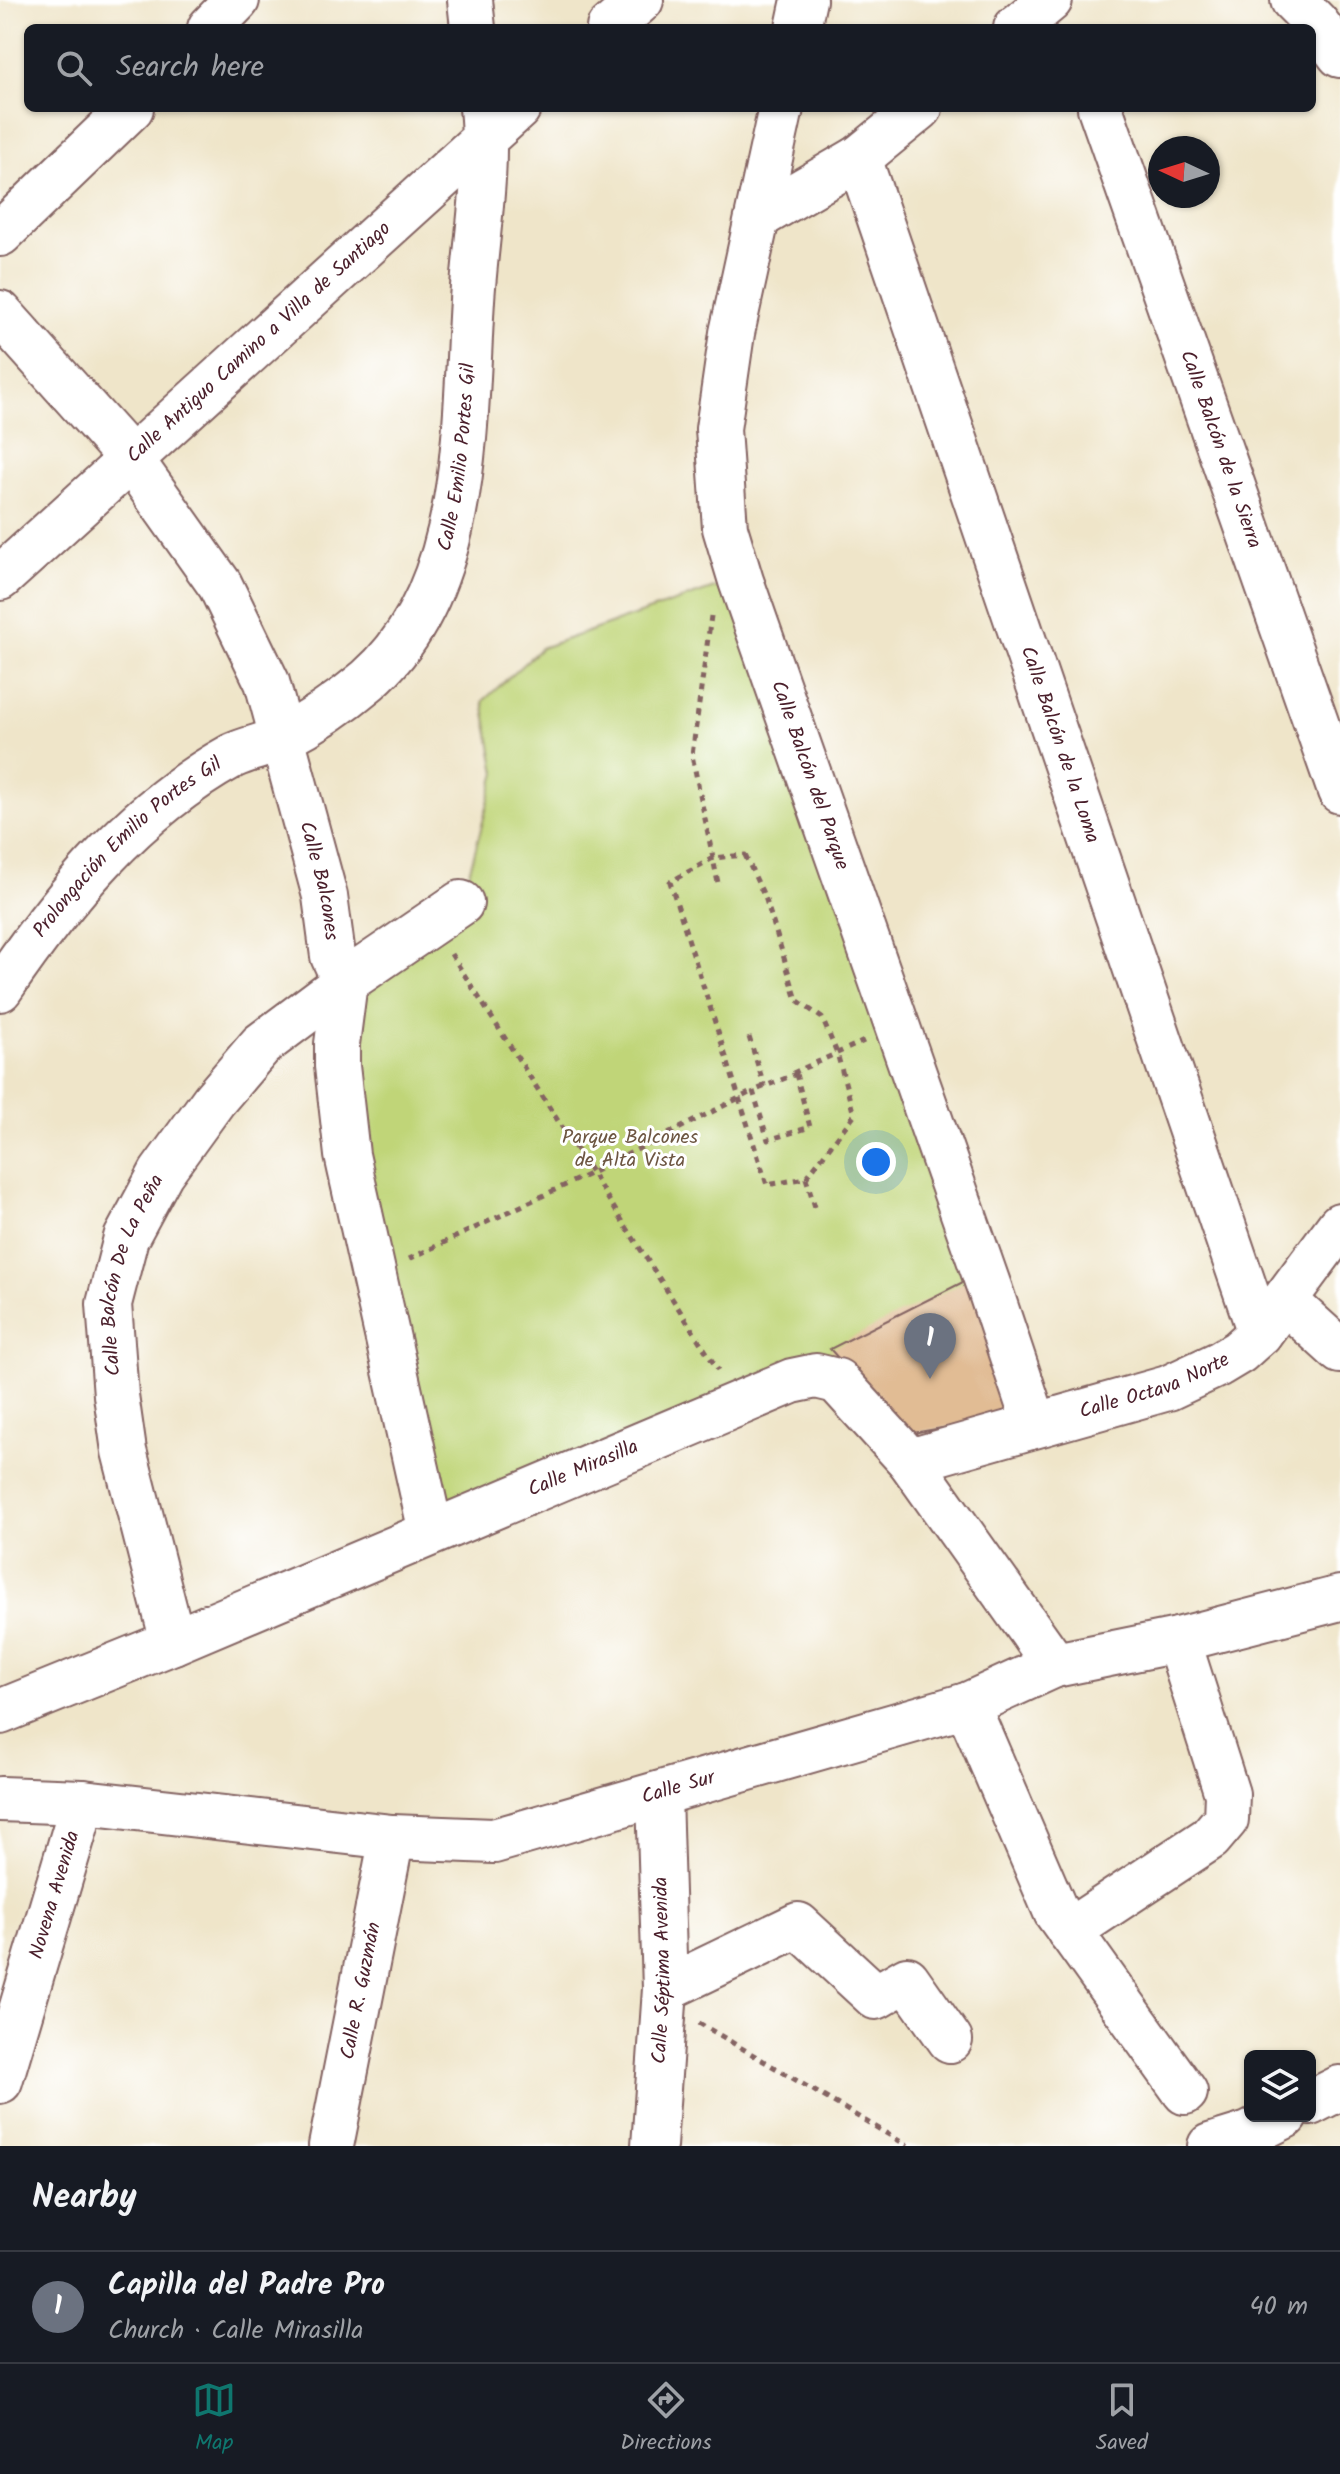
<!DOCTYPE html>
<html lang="en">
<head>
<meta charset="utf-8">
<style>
	body { margin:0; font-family:Kalam,sans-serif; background:#20242c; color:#f1f3f6 }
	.controls { position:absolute; right:24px; bottom:24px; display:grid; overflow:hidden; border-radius:12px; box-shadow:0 2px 6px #0004 }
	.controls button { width:72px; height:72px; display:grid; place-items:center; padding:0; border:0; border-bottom:2px solid #363941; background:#171b24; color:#f1f3f6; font:40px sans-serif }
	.compass { position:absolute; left:1148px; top:136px; width:72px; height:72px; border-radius:50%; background:#171b24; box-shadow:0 2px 6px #0004; rotate:274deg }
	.you { position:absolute; left:876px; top:1162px; width:28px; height:28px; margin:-20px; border:6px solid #fff; border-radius:50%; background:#1a73e8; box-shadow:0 0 0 12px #1a73e833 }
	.badge { display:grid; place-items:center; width:52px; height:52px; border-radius:50%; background:#0f766e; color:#fff; font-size:26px; font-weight:700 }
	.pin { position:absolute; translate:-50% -66px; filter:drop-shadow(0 2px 4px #0008) }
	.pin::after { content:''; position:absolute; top:42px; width:28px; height:24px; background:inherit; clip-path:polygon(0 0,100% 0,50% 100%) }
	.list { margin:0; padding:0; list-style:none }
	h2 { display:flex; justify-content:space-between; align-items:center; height:104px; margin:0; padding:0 32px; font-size:34px }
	h2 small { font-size:26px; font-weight:400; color:#9ea1a6 }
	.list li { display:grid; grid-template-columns:52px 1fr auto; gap:24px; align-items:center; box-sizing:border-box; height:112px; padding:0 32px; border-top:2px solid #363941 }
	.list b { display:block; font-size:30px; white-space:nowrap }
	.list p { margin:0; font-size:26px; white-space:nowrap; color:#9ea1a6 }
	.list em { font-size:26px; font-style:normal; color:#9ea1a6 }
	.icon { flex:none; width:44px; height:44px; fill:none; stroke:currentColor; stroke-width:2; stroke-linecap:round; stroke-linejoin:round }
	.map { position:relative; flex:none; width:1340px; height:2146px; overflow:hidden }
	.search { position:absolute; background:#171b24; box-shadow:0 2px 6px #0004; left:24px; right:24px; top:24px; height:88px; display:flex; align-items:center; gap:20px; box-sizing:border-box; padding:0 28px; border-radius:12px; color:#9ea1a6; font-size:30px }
	.sheet { height:216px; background:#171b24 }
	nav { display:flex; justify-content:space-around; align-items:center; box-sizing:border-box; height:112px; border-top:2px solid #363941; background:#171b24; font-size:22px; color:#9ea1a6 }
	nav a { display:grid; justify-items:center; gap:4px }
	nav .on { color:#0f766e }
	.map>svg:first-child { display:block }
	.green { fill:#c0d578; stroke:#857a52; stroke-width:2 }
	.building { fill:#e1bc94 }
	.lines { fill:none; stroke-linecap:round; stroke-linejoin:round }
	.minor-casing { stroke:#846462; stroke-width:48 }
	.path { stroke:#846462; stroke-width:5; stroke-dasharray:6 6; stroke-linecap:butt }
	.minor { stroke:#fff; stroke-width:44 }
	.labels { text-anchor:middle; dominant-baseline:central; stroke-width:6; stroke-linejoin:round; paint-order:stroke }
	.street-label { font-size:20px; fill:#4a1f2b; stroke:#fff }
	.park-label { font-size:20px; fill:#6d5642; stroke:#fff }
</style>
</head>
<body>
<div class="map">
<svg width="1340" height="2146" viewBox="0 0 1340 2146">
	<rect width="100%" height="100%" fill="#fff"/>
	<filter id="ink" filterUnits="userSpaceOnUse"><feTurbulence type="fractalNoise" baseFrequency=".0125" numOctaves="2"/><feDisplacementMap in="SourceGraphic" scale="16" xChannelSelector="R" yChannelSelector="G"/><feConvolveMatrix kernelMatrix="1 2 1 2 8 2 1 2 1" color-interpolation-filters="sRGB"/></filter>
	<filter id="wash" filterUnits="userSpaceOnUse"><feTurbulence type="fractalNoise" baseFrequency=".006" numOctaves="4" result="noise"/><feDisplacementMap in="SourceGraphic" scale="32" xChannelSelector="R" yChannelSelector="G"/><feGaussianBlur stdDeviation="1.8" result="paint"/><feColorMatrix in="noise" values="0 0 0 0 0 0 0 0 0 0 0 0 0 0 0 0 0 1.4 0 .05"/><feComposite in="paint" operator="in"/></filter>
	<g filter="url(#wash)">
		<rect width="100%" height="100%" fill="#efe5c9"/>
		<path class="green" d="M 729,583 L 969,1279 L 810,1376 L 431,1532 L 347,1155 L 345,982 L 461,903 L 496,773 L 483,701 L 541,648 Z"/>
		<g id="blocks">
			<path class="building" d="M 969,1279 L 1013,1408 L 965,1424 L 907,1434 L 830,1349 Z"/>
		</g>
	</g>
	<g filter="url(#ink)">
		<use href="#blocks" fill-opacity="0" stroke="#846462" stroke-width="2"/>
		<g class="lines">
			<defs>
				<g id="minor">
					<path d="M 470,0 L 473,28"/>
					<path d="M 1293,0 L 1316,23 L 1340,55"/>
					<path d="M 210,28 L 237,0"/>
					<path d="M 609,28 L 641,0"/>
					<path d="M 798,28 L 804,0"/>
					<path d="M 1016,28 L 1050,0"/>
					<path id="s1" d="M 781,108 L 732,333 L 718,429 L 725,528 L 741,581 L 990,1290 L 1035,1425"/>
					<path id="s2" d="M 1100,108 L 1340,791"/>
					<path id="s3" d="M 859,158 L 1260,1333"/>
					<path d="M 758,217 L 859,158 L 920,108"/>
					<path d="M 0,234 L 131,108"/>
					<path id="s4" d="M 0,313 L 130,458 L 220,585 L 267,682 L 325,896 L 333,956 L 345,982 L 337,1044 L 337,1066 L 347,1155 L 431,1532"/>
					<path id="s5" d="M 0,578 L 518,108"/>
					<path id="s6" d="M 0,989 C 62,898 134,810 232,756 C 248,748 267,746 283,737 C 313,722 342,702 368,680 C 471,590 464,424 472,300 C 476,237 489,171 482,108"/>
					<path d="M 1285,1301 L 1340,1351"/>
					<path id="s7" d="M 910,1461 L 1168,1388 L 1219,1364 L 1239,1352 L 1260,1333 L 1340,1225"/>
					<path id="s8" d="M 173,1642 L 124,1451 L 116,1395 L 109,1304 L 126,1238 L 161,1173 L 214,1100 L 261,1045 L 345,982 L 461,903"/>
					<path d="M 967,1705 L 1056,1912 L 1185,2092"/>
					<path id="s9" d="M 0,1712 L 173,1642 L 792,1381 L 816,1376 L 837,1381 L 910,1461 L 1055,1665"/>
					<path id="s10" d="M 0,1799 L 83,1802 L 392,1837 L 494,1841 L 967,1705 L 1055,1665 L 1178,1640 L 1340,1598"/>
					<path d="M 1069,1931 L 1210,1838 L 1226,1819 L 1227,1794 L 1178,1640"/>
					<path d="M 665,1989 L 798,1925 L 876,1997 L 907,1979 L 950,2040"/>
					<path id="s11" d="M 0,2081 L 83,1802"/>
					<path d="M 1310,2103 L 1340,2088"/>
					<path id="s12" d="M 331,2146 L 392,1837"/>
					<path id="s13" d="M 654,2146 L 665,1989 L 659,1796"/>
					<path d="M 1210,2146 L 1249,2134 L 1285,2116"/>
				</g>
			</defs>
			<use href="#minor" class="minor-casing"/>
			<path class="path" d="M 711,616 L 692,755 L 718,883
				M 745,855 L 766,900 L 797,1000 L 822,1018 L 837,1053 L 854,1115 L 806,1178 L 767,1185 L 670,882 L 713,858 Z
				M 451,954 L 718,1370
				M 749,1037 L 764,1085 L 765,1084
				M 793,1073 L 864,1041
				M 796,1074 L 810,1127 L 768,1140 L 753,1091 Z
				M 806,1178 L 816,1210
				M 409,1259 L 591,1173 L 753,1091
				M 699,2023 L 908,2146"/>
			<use href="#minor" class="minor"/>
		</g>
	</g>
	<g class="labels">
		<g class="street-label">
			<text stroke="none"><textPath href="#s5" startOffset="350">Calle Antiguo Camino a Villa de Santiago</textPath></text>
			<text stroke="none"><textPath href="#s2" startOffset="362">Calle Balcón de la Sierra</textPath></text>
			<text stroke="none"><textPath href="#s6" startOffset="736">Calle Emilio Portes Gil</textPath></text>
			<text stroke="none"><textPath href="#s3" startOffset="620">Calle Balcón de la Loma</textPath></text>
			<text stroke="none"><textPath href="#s1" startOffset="688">Calle Balcón del Parque</textPath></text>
			<text stroke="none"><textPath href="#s6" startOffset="192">Prolongación Emilio Portes Gil</textPath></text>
			<text stroke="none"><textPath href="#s4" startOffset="664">Calle Balcones</textPath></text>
			<text stroke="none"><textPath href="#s8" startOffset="378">Calle Balcón De La Peña</textPath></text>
			<text stroke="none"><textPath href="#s7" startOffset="256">Calle Octava Norte</textPath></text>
			<text stroke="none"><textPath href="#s9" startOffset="632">Calle Mirasilla</textPath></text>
			<text stroke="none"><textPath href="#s10" startOffset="688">Calle Sur</textPath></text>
			<text stroke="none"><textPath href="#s11" startOffset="194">Novena Avenida</textPath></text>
			<text stroke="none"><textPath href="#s13" startOffset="176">Calle Séptima Avenida</textPath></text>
			<text stroke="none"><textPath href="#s12" startOffset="158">Calle R. Guzmán</textPath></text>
		</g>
		<g class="park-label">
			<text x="630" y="1138">Parque Balcones<tspan x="630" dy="23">de Alta Vista</tspan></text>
		</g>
	</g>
</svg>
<div class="controls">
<button><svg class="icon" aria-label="layers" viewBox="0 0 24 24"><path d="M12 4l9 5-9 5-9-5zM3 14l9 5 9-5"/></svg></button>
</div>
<svg class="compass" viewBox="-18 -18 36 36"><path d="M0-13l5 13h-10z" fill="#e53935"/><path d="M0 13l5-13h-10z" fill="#9ea1a6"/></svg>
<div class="you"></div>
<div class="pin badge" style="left:930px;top:1379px;background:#6b7280">1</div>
<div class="search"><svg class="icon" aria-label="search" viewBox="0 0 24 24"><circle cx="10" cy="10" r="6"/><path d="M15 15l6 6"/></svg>Search here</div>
</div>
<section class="sheet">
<h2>Nearby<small></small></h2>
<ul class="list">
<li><span class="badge" style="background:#6b7280">1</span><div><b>Capilla del Padre Pro</b><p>Church · Calle Mirasilla</p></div><em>40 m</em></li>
</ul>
</section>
<nav>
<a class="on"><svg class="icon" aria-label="map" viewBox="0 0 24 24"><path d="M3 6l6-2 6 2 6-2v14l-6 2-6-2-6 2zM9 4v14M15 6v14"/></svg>Map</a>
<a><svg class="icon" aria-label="directions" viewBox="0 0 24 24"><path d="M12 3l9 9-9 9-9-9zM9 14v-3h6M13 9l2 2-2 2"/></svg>Directions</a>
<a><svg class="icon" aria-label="saved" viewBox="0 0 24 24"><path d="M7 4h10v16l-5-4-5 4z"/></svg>Saved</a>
</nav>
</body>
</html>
